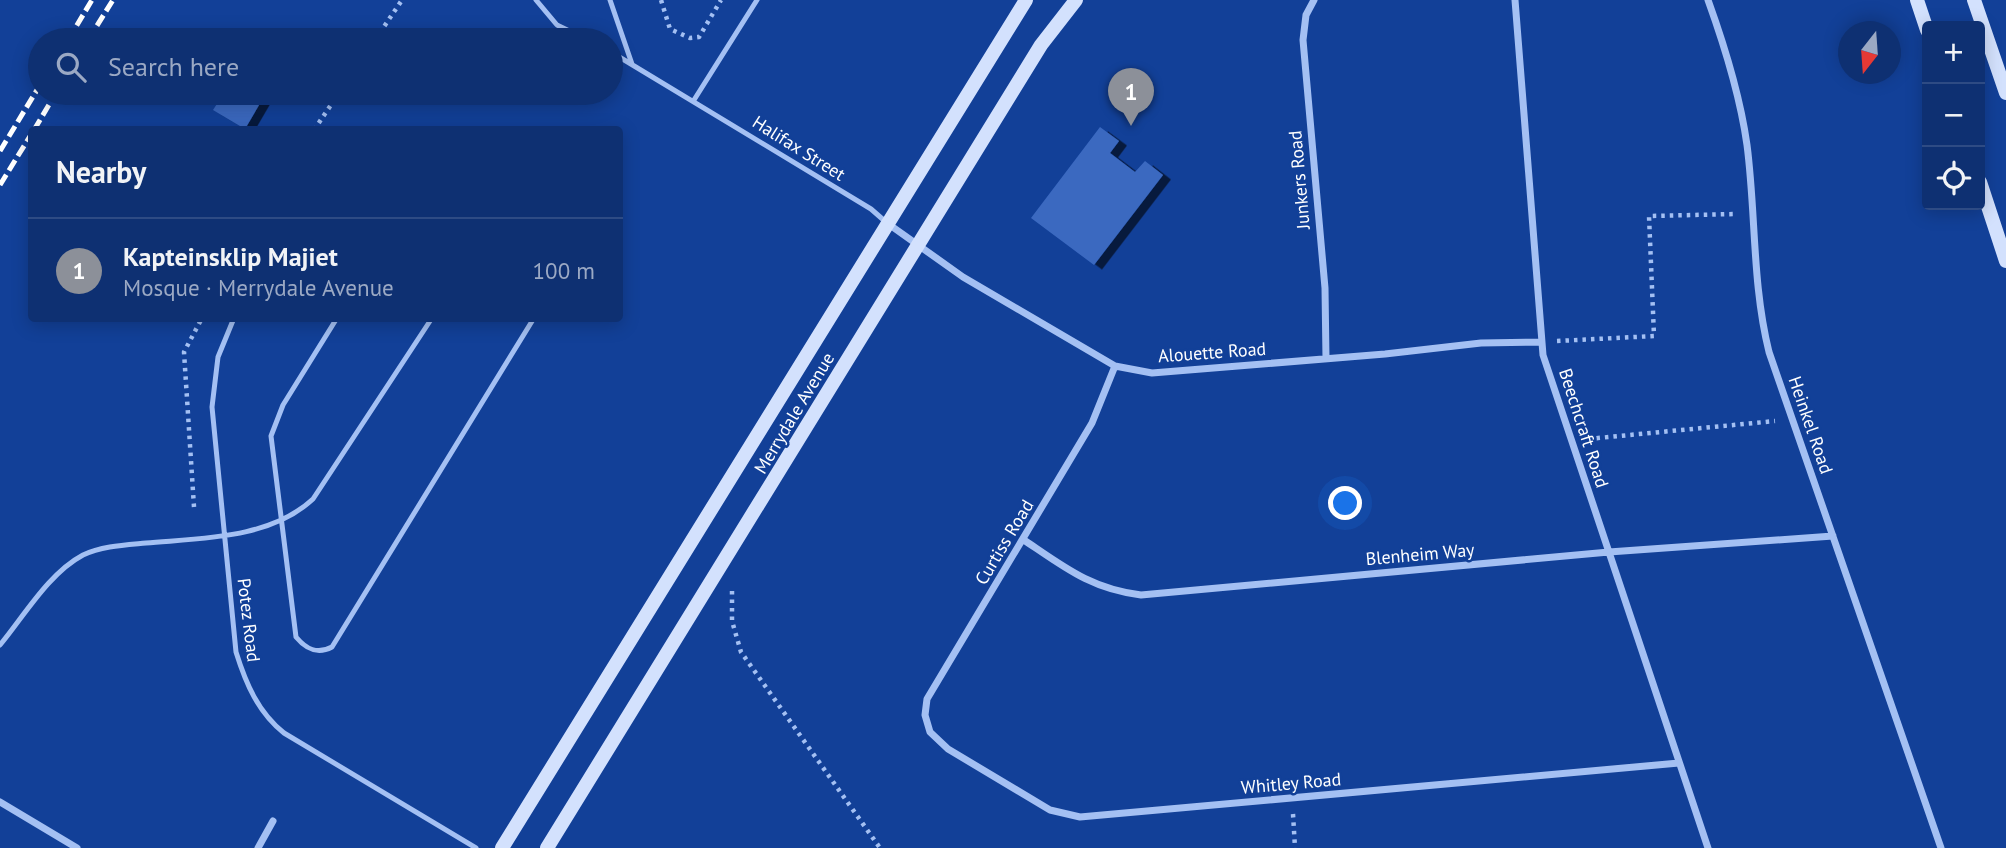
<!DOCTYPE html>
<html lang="en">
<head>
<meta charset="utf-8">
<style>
	body { margin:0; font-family:"PT Sans",sans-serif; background:#1c3c7a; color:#f1f3f6 }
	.controls { position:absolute; right:21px; top:21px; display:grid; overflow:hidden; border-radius:7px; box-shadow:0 4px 18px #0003 }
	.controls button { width:63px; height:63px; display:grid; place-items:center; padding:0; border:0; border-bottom:2px solid #2e4b84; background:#0e3072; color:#f1f3f6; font:35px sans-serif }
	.compass { position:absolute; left:1838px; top:21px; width:63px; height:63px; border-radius:50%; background:#0e3072; box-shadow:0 4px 18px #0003; rotate:197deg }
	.you { position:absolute; left:1346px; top:504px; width:24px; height:24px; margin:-18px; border:5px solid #fff; border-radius:50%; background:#1a73e8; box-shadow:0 0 0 10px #1a73e833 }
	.badge { display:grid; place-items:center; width:46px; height:46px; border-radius:50%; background:#8c9099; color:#fff; font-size:23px; font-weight:700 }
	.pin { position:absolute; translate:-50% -58px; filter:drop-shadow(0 2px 4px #0008) }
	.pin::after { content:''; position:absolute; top:37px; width:24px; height:21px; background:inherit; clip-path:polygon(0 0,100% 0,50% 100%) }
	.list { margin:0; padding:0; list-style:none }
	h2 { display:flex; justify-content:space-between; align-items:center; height:91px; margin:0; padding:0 28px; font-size:30px }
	h2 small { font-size:23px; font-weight:400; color:#9ba9c4 }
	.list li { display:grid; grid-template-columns:46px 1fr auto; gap:21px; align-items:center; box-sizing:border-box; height:105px; padding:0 28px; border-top:2px solid #2e4b84 }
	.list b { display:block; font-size:26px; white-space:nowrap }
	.list p { margin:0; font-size:23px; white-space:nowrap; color:#9ba9c4 }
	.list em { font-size:23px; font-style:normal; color:#9ba9c4 }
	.icon { flex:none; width:38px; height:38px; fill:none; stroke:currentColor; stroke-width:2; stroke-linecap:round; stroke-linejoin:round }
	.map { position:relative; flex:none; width:2006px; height:848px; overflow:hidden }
	.search { position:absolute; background:#0e3072; box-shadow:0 4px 18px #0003; left:28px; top:28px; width:595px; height:77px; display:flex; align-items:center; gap:18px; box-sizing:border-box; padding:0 24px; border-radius:38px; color:#9ba9c4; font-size:26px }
	.panel { position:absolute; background:#0e3072; box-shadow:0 4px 18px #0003; left:28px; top:126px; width:595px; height:196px; border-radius:7px }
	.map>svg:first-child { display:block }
	.building { fill:#3b69c0; filter:url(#shadow) }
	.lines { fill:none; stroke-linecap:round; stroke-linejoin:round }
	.path { stroke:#a4c0f3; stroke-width:4.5; stroke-dasharray:3.5 5; stroke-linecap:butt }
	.lane { stroke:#a4c0f3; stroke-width:5 }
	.street { stroke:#a4c0f3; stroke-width:7 }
	.secondary { stroke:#d3e1fd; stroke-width:14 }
	.rail { stroke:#fff; stroke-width:5; stroke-dasharray:12 5; stroke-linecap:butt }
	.labels { text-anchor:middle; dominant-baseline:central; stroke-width:5; stroke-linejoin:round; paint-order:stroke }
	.street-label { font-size:18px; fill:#fff; stroke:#124098 }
</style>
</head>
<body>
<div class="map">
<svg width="2006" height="848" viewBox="0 0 2006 848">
	<defs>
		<filter id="shadow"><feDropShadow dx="8" dy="4.5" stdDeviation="0" flood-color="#0009"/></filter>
	</defs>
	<rect width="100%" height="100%" fill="#124098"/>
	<path class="building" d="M 224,93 L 266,93 L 245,129 L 213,110 Z
		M 1100,127 L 1119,141 L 1110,153 L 1135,172 L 1145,161 L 1163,175 L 1094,265 L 1031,218 Z"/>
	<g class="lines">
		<path class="path" d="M 661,0 L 670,29 L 690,38 L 699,37 L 721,0
			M 375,40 L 402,0
			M 314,130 L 339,93
			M 1557,341 L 1654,336 L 1649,216 L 1736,214
			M 1588,439 L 1775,421
			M 194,507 L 184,352 L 202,318
			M 732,591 L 732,621 L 741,652 L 880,848
			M 1293,814 L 1295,848"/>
		<path class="lane" d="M 536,0 L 557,25 L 588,40
			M 610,0 L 632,64
			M 611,52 L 871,209 L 887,223
			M 694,100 L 757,0
			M 234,318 L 218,357 L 212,407 L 236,652 C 246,684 258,712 284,733 L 476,848
			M 337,318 L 283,405 L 271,436 L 296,637 C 306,649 317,655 332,647 L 534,318
			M 0,645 C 24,616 49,573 83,555 C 102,546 125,545 146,543 C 202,538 270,539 313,499 L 432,318"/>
		<path class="street" d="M 1314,0 L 1306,15 L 1303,40 L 1325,288 L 1326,359
			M 1515,0 L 1543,355 L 1708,848
			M 1708,0 C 1725,47 1740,95 1747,145 C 1756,214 1752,284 1769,352 L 1941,848
			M 887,223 L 963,277 L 1115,366 L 1152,373 L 1385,354 L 1481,343 L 1542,342
			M 1115,366 L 1092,423 L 927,699 L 925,715 L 930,732 L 948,749 L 1050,810 L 1080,817 L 1679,763
			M 1024,540 C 1064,567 1091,589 1141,595 L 1609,552 L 1833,536
			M 0,802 L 77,848
			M 258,848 L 273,821"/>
		<path class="secondary" d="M 1917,0 L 1927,30
			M 1974,0 L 2006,93
			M 1980,182 L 2006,261
			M 502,848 L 1026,0
			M 547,848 L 1041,45 L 1076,0"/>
		<path class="rail" d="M 68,40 L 92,0
			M 88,40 L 113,0
			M 34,130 L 56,93
			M 0,151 L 40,85
			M 0,185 L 32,133"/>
	</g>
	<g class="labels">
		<g class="street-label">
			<text transform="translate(799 148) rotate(32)">Halifax Street</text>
			<text transform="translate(1299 180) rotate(-95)">Junkers Road</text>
			<text transform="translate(1212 352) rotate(-4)">Alouette Road</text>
			<text transform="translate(794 413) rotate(-59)">Merrydale Avenue</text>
			<text transform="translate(1811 425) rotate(71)">Heinkel Road</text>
			<text transform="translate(1584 428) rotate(72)">Beechcraft Road</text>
			<text transform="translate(1004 542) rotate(-59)">Curtiss Road</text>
			<text transform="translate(1420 554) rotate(-5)">Blenheim Way</text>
			<text transform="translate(249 620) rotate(83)">Potez Road</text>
			<text transform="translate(1291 783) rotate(-5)">Whitley Road</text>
		</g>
	</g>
</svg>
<div class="controls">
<button>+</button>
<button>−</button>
<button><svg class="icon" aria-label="locate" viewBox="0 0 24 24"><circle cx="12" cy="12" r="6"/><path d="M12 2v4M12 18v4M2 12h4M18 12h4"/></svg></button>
</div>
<svg class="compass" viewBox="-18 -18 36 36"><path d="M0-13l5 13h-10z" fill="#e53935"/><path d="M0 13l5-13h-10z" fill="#9ba9c4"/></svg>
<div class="you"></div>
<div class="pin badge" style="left:1131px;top:126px">1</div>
<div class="search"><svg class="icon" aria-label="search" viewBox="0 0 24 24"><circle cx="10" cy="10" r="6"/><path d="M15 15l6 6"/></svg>Search here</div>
<section class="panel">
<h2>Nearby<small></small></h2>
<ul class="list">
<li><span class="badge">1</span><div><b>Kapteinsklip Majiet</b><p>Mosque · Merrydale Avenue</p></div><em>100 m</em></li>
</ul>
</section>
</div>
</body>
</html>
